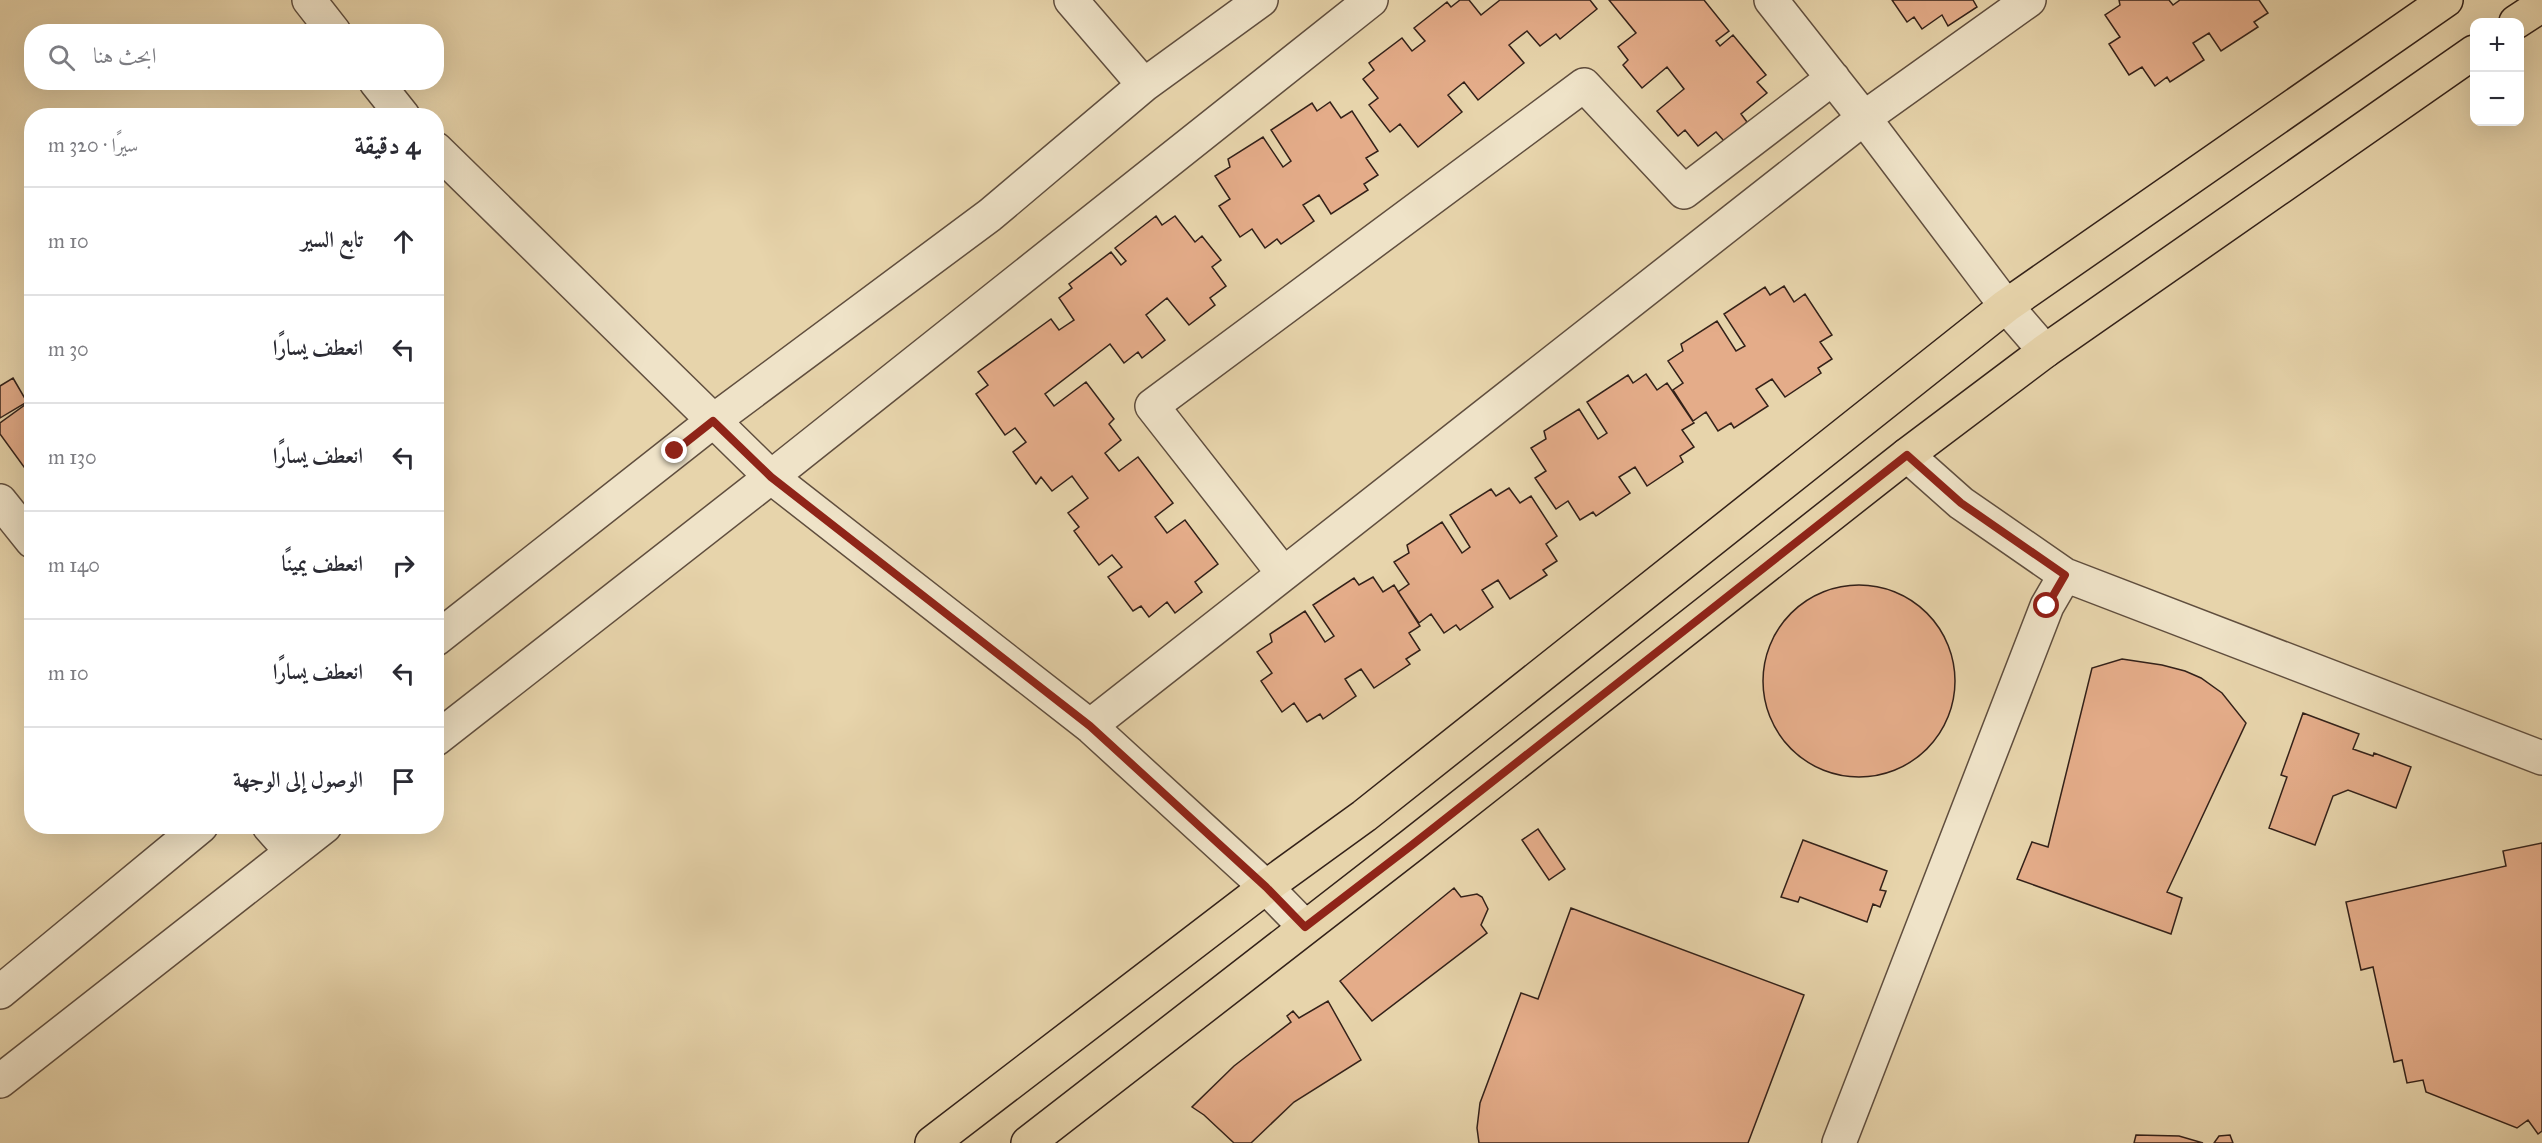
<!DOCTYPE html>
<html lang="ar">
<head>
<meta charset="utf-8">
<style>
	body { margin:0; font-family:"IM FELL Great Primer",Amiri,serif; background:#f7f7f7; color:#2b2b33; direction:rtl }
	.controls { position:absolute; right:18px; top:18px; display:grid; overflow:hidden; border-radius:12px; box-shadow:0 6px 24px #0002 }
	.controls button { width:54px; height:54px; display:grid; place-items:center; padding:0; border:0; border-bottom:2px solid #e1e1e2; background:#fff; color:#2b2b33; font:30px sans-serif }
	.stop { position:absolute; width:18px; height:18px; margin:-14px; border:4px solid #8f2418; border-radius:50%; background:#fff }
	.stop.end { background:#8f2418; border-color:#fff; box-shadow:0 2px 6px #0008 }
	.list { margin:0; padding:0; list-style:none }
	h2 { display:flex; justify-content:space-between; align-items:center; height:78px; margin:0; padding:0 24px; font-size:26px }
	h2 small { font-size:20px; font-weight:400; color:#7c7c81 }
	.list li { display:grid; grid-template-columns:39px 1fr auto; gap:18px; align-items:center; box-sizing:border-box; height:108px; padding:0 24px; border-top:2px solid #e1e1e2 }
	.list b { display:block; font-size:22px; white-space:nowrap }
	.list em { font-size:20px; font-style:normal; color:#7c7c81 }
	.icon { flex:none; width:33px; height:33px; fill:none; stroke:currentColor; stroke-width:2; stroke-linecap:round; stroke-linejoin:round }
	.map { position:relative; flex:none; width:2542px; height:1143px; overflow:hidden; direction:ltr }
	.search { position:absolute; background:#fff; box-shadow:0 6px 24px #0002; left:24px; top:24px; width:420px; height:66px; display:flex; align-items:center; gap:15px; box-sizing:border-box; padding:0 21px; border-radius:24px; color:#7c7c81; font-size:22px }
	.panel { position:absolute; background:#fff; box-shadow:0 6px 24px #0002; left:24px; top:108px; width:420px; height:726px; border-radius:24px; direction:rtl }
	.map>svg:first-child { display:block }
	.building { fill:#e4ac89; stroke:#332119; stroke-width:1.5 }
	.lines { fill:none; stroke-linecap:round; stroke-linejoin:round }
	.minor-casing { stroke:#604e3e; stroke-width:36 }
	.major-casing { stroke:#332119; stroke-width:36 }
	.minor { stroke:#efe3c8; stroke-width:33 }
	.major { stroke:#e7d4ab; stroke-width:33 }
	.route { stroke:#8f2418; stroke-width:8 }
</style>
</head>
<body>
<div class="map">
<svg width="2542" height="1143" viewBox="0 0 2542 1143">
	<rect width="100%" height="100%" fill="#e7d4ab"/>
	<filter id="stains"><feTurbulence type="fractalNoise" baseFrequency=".00333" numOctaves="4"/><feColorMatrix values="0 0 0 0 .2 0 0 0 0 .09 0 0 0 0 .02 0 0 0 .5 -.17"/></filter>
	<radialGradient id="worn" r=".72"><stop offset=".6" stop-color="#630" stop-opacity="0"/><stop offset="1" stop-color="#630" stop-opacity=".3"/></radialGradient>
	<path class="building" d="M 1460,0 L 1469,0 L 1481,15 L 1500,0 L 1590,0 L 1597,9 L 1560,39 L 1556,34 L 1540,46 L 1527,31 L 1509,45 L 1524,63 L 1478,100 L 1464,82 L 1448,95 L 1462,112 L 1418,147 L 1400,124 L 1390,132 L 1369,105 L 1378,98 L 1363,79 L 1374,70 L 1369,63 L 1402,38 L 1412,51 L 1425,41 L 1414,28 L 1447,2 L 1451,7 Z
		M 1609,0 L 1704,0 L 1729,31 L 1716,41 L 1720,46 L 1733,35 L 1766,75 L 1757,82 L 1767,93 L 1741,114 L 1747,122 L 1724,141 L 1716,132 L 1698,146 L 1685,130 L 1678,136 L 1657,111 L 1684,89 L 1667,67 L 1642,88 L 1623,65 L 1628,60 L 1618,47 L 1636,33 Z
		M 1892,0 L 1973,0 L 1977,7 L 1948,26 L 1942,15 L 1922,29 L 1914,17 L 1907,22 Z
		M 2119,0 L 2169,0 L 2173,5 L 2180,0 L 2259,0 L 2268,13 L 2254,22 L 2258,27 L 2221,51 L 2209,33 L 2193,43 L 2204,60 L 2170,82 L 2167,77 L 2155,86 L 2142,67 L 2129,75 L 2109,44 L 2120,37 L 2105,15 L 2120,5 Z
		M 1330,102 L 1341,118 L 1352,111 L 1378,151 L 1366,158 L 1378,175 L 1364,184 L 1368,190 L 1331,214 L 1319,195 L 1303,205 L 1314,221 L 1281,244 L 1277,239 L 1265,248 L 1252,229 L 1240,237 L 1219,206 L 1230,199 L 1215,176 L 1230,167 L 1228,159 L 1263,137 L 1283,167 L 1291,161 L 1271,130 L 1312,103 L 1317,111 Z
		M 1156,216 L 1162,225 L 1175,216 L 1195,242 L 1202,236 L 1221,260 L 1212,267 L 1226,286 L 1210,298 L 1215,305 L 1189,325 L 1167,298 L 1146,315 L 1165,340 L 1142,358 L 1138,352 L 1124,363 L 1110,344 L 1045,394 L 1054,406 L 1086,382 L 1114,419 L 1109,424 L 1121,440 L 1105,453 L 1119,471 L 1138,457 L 1173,503 L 1155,517 L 1167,533 L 1185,520 L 1218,564 L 1195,582 L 1202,592 L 1175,613 L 1167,602 L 1149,617 L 1141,606 L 1133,611 L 1108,577 L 1122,567 L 1112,555 L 1099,565 L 1074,531 L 1079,527 L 1068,513 L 1088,498 L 1072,476 L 1052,491 L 1041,477 L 1036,484 L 1013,452 L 1026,442 L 1015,428 L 1005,435 L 976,394 L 988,385 L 978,372 L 1051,319 L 1059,330 L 1074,320 L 1059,298 L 1072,288 L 1069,284 L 1111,252 L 1121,265 L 1126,261 L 1115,248 Z
		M 1784,286 L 1794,302 L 1805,294 L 1832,335 L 1820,342 L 1832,359 L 1818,368 L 1821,373 L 1785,397 L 1772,379 L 1756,389 L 1768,406 L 1734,428 L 1731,423 L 1718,431 L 1706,412 L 1693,421 L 1673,390 L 1683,383 L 1668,361 L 1683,351 L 1681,344 L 1717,321 L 1736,351 L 1745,346 L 1724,314 L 1765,287 L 1770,295 Z
		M 1646,374 L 1657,390 L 1667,383 L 1694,423 L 1682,430 L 1694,447 L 1680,456 L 1683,462 L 1647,486 L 1635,467 L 1619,477 L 1630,493 L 1596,516 L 1593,512 L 1580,520 L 1568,501 L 1556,509 L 1535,478 L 1546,471 L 1531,448 L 1546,439 L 1544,431 L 1579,409 L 1598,439 L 1607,433 L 1587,402 L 1628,375 L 1633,383 Z
		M 13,378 L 27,402 L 0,418 L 0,386 Z
		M 29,402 L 32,405 L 32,478 L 0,434 L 0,423 Z
		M 1509,488 L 1520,503 L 1531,496 L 1557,536 L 1546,544 L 1557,561 L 1543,570 L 1547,575 L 1510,599 L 1498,580 L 1482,590 L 1493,607 L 1460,630 L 1456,625 L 1444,633 L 1431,614 L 1419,623 L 1398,592 L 1409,584 L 1394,562 L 1409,553 L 1407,545 L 1442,522 L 1462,553 L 1470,547 L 1450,515 L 1491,489 L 1496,496 Z
		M 1373,577 L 1383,592 L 1394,585 L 1420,626 L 1409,633 L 1420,650 L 1406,659 L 1410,664 L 1374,688 L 1361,669 L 1345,679 L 1356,696 L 1323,719 L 1320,714 L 1307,722 L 1294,703 L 1282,712 L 1261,681 L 1272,673 L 1257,652 L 1272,642 L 1270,634 L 1305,611 L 1325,642 L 1334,636 L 1313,605 L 1354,578 L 1359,585 Z
		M1763 681a96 96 0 1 1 192 0a96 96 0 1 1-192 0Z
		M 2122,659 L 2162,665 L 2185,671 L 2201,678 L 2222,693 L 2246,723 L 2167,892 L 2182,898 L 2171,934 L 2017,879 L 2032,842 L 2048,847 L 2092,668 Z
		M 2303,713 L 2359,734 L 2353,749 L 2373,756 L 2374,753 L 2411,767 L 2396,808 L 2348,790 L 2333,796 L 2315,845 L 2269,828 L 2287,777 L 2281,775 Z
		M 1538,829 L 1565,869 L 1549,880 L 1522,840 Z
		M 1803,840 L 1887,871 L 1880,890 L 1886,891 L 1880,907 L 1873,904 L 1867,922 L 1800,897 L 1798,902 L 1781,897 Z
		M 2542,843 L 2542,1131 L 2538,1134 L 2528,1120 L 2517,1128 L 2426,1092 L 2423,1080 L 2407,1083 L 2402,1060 L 2394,1062 L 2373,967 L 2361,970 L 2346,902 L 2506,866 L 2503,851 Z
		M 1454,888 L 1461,897 L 1477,894 L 1482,897 L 1488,909 L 1481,925 L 1487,933 L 1372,1021 L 1340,981 Z
		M 1571,908 L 1804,995 L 1748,1143 L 1479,1143 L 1477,1128 L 1480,1103 L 1521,993 L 1538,999 Z
		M 1328,1001 L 1361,1060 L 1294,1102 L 1251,1143 L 1234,1143 L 1204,1115 L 1192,1107 L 1234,1066 L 1291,1022 L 1287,1016 L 1293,1011 L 1299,1018 Z
		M 2136,1135 L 2179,1136 L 2203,1143 L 2134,1143 Z
		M 2230,1135 L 2233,1143 L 2214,1143 L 2219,1136 Z"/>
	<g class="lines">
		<defs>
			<path id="minor" d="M 309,0 L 334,32
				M 1071,0 L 1144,85
				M 1771,0 L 1864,118 L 2006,306 L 2045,351
				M 376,82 L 403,116
				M 436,149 L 771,477 L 1090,726 L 1266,887 L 1305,927
				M 1907,455 L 1961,503 L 2065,575 L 2542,758
				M 0,501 L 32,541
				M 1283,573 L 1152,406 L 1584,85 L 1684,192 L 1833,78
				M 436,639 L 713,421 L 990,215 L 1144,85 L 1261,0
				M 1090,726 L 1864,118 L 2029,0
				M 436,739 L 771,477 L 1371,0
				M 269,826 L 292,852
				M 0,992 L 201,826
				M 0,1081 L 325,826
				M 1839,1143 L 2047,606 L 2065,575"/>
			<path id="major" d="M 2516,22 L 2542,5
				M 932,1143 L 1266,887 L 1364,816 L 2006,306 L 2446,0
				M 1028,1143 L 1412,845 L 1907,455 L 2045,351 L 2474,52"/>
		</defs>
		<use href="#minor" class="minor-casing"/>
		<use href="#major" class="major-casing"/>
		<use href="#minor" class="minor"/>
		<use href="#major" class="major"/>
	</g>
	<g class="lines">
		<path class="route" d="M 675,451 L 713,421 L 771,477 L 1090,726 L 1266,887 L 1305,927 L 1412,845 L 1907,455 L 1961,503 L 2065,575 L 2047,606"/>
	</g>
	<rect width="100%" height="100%" filter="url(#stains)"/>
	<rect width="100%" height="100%" fill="url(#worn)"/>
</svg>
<div class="controls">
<button>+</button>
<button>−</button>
</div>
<div class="stop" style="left:2047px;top:606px"></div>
<div class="stop end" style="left:675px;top:451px"></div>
<div class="search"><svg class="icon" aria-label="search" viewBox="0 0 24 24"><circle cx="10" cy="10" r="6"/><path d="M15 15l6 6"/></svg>ابحث هنا</div>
<section class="panel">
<h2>4 دقيقة<small>سيرًا · 320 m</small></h2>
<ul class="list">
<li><svg class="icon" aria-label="ahead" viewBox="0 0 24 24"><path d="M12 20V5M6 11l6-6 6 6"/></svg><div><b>تابع السير</b></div><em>10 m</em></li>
<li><svg class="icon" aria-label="left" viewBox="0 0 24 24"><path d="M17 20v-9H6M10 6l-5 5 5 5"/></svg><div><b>انعطف يسارًا</b></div><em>30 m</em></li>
<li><svg class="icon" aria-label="left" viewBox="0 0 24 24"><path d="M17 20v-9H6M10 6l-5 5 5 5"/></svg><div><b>انعطف يسارًا</b></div><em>130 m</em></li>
<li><svg class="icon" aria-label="right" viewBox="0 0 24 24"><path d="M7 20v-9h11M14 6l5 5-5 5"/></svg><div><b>انعطف يمينًا</b></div><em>140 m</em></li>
<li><svg class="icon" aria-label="left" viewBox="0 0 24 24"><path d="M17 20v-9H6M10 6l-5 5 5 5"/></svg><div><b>انعطف يسارًا</b></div><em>10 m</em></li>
<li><svg class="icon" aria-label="arrive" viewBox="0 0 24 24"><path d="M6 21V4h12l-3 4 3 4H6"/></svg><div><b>الوصول إلى الوجهة</b></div></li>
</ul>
</section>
</div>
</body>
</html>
